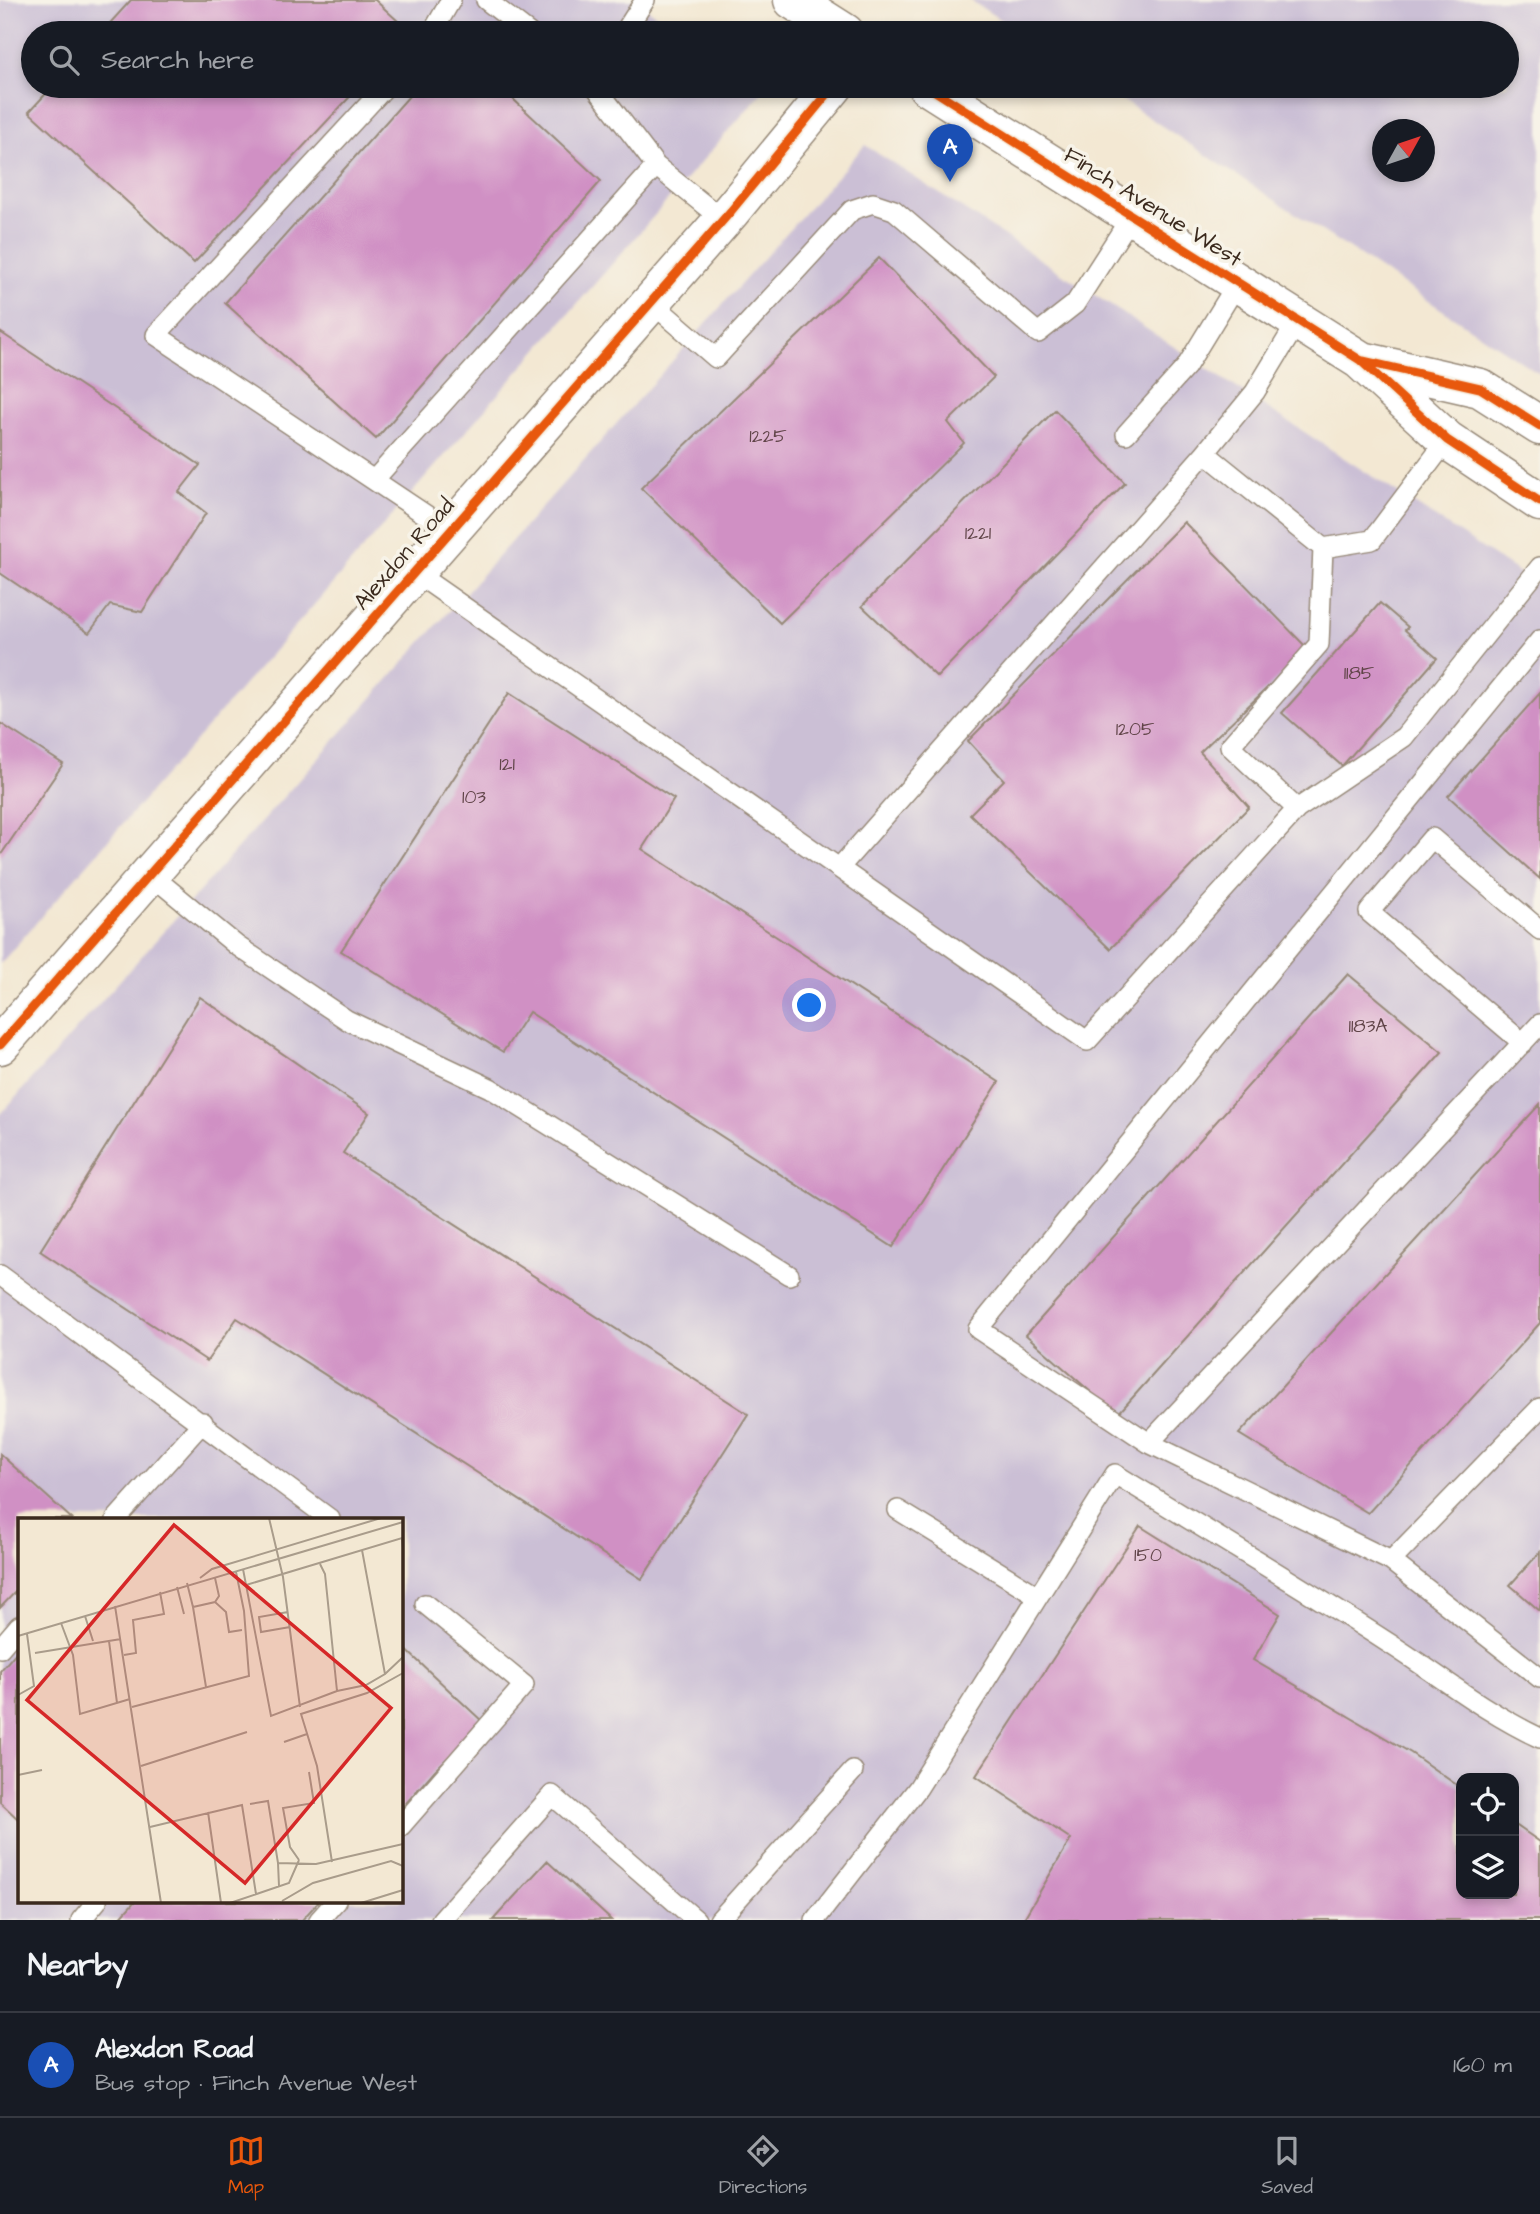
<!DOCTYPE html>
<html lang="en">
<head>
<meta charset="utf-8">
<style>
	body { margin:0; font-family:"Architects Daughter",sans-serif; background:#242831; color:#f1f3f6 }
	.controls { position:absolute; right:21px; bottom:21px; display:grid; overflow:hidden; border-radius:14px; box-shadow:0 4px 10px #0003 }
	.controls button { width:63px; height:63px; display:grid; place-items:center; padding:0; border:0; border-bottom:2px solid #363941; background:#171b24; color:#f1f3f6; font:35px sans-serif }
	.compass { position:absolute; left:1372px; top:119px; width:63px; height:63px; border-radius:50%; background:#171b24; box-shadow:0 4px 10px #0003; rotate:50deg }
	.you { position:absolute; left:810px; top:1006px; width:24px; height:24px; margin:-18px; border:5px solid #fff; border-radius:50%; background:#1a73e8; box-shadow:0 0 0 10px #1a73e833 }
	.badge { display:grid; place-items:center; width:46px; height:46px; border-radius:50%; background:#ea580c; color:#fff; font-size:23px; font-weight:700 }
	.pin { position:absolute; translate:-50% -58px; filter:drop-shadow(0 2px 4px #0008) }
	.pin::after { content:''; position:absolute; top:37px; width:24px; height:21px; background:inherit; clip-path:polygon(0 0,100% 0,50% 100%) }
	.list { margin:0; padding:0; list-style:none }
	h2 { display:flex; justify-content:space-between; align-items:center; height:91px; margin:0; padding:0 28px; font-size:30px }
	h2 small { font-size:23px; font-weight:400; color:#9ea1a6 }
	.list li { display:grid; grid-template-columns:46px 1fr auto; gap:21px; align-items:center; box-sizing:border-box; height:105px; padding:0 28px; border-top:2px solid #363941 }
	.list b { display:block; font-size:26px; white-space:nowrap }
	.list p { margin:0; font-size:23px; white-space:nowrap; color:#9ea1a6 }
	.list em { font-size:23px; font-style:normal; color:#9ea1a6 }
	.icon { flex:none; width:38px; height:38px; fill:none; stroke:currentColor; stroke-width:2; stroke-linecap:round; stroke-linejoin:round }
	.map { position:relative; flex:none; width:1540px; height:1920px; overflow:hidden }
	.search { position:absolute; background:#171b24; box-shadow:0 4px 10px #0003; left:21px; right:21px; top:21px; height:77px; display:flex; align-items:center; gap:18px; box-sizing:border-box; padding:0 24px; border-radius:38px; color:#9ea1a6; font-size:26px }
	.sheet { height:196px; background:#171b24 }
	nav { display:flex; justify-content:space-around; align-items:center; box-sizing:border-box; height:98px; border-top:2px solid #363941; background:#171b24; font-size:19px; color:#9ea1a6 }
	nav a { display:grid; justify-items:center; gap:4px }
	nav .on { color:#ea580c }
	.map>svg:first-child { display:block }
	.industrial { fill:#cbbfd5; fill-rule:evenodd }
	.building { fill:#d090c4 }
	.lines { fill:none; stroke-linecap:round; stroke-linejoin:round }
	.lane-casing { stroke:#978978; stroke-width:22 }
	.street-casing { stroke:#978978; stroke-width:41 }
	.secondary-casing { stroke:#978978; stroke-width:41 }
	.lane { stroke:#fff; stroke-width:19 }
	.street { stroke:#fff; stroke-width:38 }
	.secondary { stroke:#fff; stroke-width:38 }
	.cycleway-casing { stroke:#f7f3e8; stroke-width:13 }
	.cycleway { stroke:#e8590c; stroke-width:9 }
	.labels { text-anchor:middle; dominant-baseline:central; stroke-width:7; stroke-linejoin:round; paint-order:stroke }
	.number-label { font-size:19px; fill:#604448 }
	.street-label { font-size:23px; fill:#3b2a1e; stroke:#f7f3e8 }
	.inset-road { fill:none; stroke:#a99c8b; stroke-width:2 }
	.view { fill:#d62828; fill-opacity:0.15; stroke:#d62828; stroke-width:3.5 }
	.inset-edge { fill:none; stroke:#3b2a1e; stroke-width:3.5 }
</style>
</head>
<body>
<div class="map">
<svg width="1540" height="1920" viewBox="0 0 1540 1920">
	<rect width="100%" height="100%" fill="#f7f3e8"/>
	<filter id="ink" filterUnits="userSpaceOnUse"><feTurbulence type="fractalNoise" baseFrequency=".0143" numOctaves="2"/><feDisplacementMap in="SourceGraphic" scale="14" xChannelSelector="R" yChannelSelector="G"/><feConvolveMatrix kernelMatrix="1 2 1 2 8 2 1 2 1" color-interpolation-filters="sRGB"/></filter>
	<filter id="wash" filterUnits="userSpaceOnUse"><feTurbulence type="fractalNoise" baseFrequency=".00686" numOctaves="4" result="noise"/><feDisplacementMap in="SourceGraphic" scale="28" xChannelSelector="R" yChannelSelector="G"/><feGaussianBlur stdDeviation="1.57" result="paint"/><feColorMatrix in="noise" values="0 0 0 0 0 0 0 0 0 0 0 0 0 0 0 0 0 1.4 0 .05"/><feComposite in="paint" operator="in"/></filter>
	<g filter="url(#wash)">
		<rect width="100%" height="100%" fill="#f3e8d3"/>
		<path class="industrial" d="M 0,0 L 634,0 L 683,33 L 33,33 L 33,86 L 760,86 L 765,89 L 0,964 Z
			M 970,0 L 1540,0 L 1540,374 L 1101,86 L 1507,86 L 1507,33 L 1021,33 ZM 1382,130 L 1424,130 L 1424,172 L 1382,172 Z
			M 865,145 L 1540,586 L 1540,1920 L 0,1920 L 0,1115 ZM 19,1519 L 401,1519 L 401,1901 L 19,1901 ZM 1461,1778 L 1514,1778 L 1514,1894 L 1461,1894 Z"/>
		<g id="blocks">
			<path class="building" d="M 131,0 L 375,0 L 411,33 L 101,33 Z
				M 53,86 L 360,86 L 194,263 L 29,112 Z
				M 418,86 L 499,86 L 601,181 L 376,439 L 225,303 Z
				M 879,258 L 994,377 L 948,422 L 964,443 L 780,623 L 641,488 Z
				M 0,332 L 200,465 L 179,492 L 206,513 L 142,612 L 110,605 L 89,633 L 0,573 Z
				M 1055,410 L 1125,483 L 937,677 L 862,606 Z
				M 1184,522 L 1308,649 L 1200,752 L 1249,807 L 1110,949 L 970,814 L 1004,780 L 968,741 Z
				M 1380,603 L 1408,627 L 1405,630 L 1437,658 L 1342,766 L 1282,713 Z
				M 509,693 L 674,799 L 642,849 L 999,1082 L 893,1247 L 529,1012 L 503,1052 L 341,951 Z
				M 1540,693 L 1540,879 L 1448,796 Z
				M 0,723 L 63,764 L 0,856 Z
				M 1348,974 L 1442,1052 L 1117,1415 L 1026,1335 Z
				M 200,997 L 369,1113 L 343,1153 L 748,1414 L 642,1579 L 237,1318 L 207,1361 L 40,1251 Z
				M 1540,1104 L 1540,1323 L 1368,1513 L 1239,1434 Z
				M 0,1454 L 72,1519 L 19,1519 L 19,1588 L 0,1608 Z
				M 1140,1526 L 1280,1614 L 1253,1660 L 1411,1753 L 1461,1788 L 1461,1894 L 1514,1894 L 1514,1824 L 1540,1842 L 1540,1920 L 1023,1920 L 1071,1839 L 976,1776 Z
				M 1540,1552 L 1540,1611 L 1510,1585 Z
				M 401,1645 L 484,1723 L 435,1770 L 401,1809 Z
				M 19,1649 L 19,1820 L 0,1802 L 0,1671 Z
				M 547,1861 L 611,1920 L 493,1920 Z
				M 135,1901 L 319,1901 L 302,1920 L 118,1920 Z"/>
		</g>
	</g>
	<g filter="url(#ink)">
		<use href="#blocks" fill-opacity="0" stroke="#978978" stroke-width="2"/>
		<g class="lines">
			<defs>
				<path id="lane" d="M 486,0 L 529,33
					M 432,33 L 451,0
					M 624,33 L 645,0
					M 386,86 L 156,335 L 450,531
					M 595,86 L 656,166 L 723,220
					M 651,302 L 716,358 L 852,210 L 873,203 L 894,210 L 1038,333 L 1075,304 L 1131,217
					M 1298,321 L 1255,392 L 1205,453 L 1323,548 L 1372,540 L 1447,440
					M 1126,434 L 1186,367 L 1238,282
					M 374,480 L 656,166
					M 414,572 L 1087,1041 L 1297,809 L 1404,737 L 1540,567
					M 1540,640 L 978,1329 L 1149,1443 L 1391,1561 L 1540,1408
					M 1297,809 L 1230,746 L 1319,644 L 1323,548
					M 839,868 L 1205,453
					M 150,874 L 236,945 L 347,1020 L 490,1088 L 789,1275
					M 1523,1043 L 1369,912 L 1432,838 L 1540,930
					M 0,1275 L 330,1519
					M 1149,1443 L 1540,1024
					M 898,1510 L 1038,1596
					M 116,1519 L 203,1422
					M 1391,1561 L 1540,1678
					M 0,1648 L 19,1626
					M 401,1826 L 524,1685 L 425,1604
					M 81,1920 L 97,1901
					M 319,1920 L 336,1901
					M 441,1920 L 552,1795 L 696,1920
					M 719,1920 L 853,1771
					M 815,1920 L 918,1788 L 1115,1474 C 1206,1530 1298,1584 1387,1642 C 1438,1674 1484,1712 1540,1738"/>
				<path id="street" d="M 0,1045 L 731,211 L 834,86"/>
				<path id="secondary" d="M 793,0 L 845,33
					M 927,86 L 1360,360 L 1447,440 L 1540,502
					M 1362,361 L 1480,388 L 1540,426"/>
			</defs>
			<use href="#lane" class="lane-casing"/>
			<use href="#street" class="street-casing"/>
			<use href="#secondary" class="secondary-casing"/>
			<use href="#lane" class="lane"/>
			<use href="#street" class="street"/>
			<use href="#secondary" class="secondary"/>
			<defs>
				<path id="cycleway" d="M 927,86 L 1360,360 L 1447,440 L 1540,502
					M 1363,361 L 1480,388 L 1540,426
					M 0,1045 L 731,211 L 834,86"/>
			</defs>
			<use href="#cycleway" class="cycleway-casing"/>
			<use href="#cycleway" class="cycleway"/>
		</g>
	</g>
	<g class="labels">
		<g class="number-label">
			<text x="768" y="436">1225</text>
			<text x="978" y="533">1221</text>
			<text x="1359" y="673">1185</text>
			<text x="1135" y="729">1205</text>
			<text x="507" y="764">121</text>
			<text x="474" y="797">103</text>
			<text x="1368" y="1026">1183A</text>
			<text x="1148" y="1555">150</text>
		</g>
		<g class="street-label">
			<text transform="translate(1153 207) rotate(32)">Finch Avenue West</text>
			<text transform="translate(404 554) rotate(-49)">Alexdon Road</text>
		</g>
	</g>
	<g transform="translate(18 1518)">
		<rect width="385" height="385" fill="#f3e8d3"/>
		<path class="inset-road" d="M 251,0 L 265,59 L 282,189M 225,51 L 253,198 L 319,173 L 307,56 L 302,46M 182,60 L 194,51 L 363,0M 169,65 L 175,89 L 197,84 L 201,78 L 197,60M 228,67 L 384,20 L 385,30M 159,69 L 166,96M 197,84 L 208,94 L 211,114 L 224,112M 97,88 L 143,385M 175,89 L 188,169M 270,94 L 241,99 L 243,114 L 272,109M 67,98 L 75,123M 43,105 L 55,137 L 62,196 L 112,181M 0,118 L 385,4M 91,123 L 99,185M 17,135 L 103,121M 106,137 L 118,135 L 115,102 L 146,96 L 142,74M 367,156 L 385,139M 319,173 L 348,167 L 367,156 L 344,32M 0,177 L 16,168 L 9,116M 114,189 L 231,158 L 226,93 L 218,54M 266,224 L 289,216M 123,248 L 229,214M 0,257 L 24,252M 232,286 L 250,283 L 260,345 L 298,346 L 385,326M 190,294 L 203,385M 132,309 L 224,287 L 238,376M 281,342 L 272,329 L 265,290 L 296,285 L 291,254M 314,344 L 299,248 L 283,196 L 349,175 L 385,155M 260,345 L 261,368M 264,383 L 295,365 L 373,343 L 385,348M 212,385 L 271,365 L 281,342M 343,385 L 385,372"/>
		<path class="view" d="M 156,7 L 373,190 L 227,365 L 9,182 Z"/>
		<rect width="385" height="385" class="inset-edge"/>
	</g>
</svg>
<div class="controls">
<button><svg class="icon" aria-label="locate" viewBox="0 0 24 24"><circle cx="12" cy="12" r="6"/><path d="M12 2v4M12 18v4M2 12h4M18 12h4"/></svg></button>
<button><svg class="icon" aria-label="layers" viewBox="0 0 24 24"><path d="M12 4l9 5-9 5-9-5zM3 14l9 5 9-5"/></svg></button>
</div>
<svg class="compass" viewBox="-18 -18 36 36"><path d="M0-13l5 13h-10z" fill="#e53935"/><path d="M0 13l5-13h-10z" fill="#9ea1a6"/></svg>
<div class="you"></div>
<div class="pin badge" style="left:950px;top:182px;background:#1a4fb4">A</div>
<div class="search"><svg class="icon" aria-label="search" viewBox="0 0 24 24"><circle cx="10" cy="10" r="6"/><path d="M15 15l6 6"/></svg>Search here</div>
</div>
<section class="sheet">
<h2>Nearby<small></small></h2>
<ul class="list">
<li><span class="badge" style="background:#1a4fb4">A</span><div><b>Alexdon Road</b><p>Bus stop · Finch Avenue West</p></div><em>160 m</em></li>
</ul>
</section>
<nav>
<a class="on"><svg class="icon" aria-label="map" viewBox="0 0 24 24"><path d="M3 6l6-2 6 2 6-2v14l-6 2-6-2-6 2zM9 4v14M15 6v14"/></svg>Map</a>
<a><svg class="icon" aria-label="directions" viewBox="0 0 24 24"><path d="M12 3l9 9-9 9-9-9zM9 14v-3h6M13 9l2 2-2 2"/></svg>Directions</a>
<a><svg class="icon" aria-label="saved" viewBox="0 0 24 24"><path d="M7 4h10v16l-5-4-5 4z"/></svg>Saved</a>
</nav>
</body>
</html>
